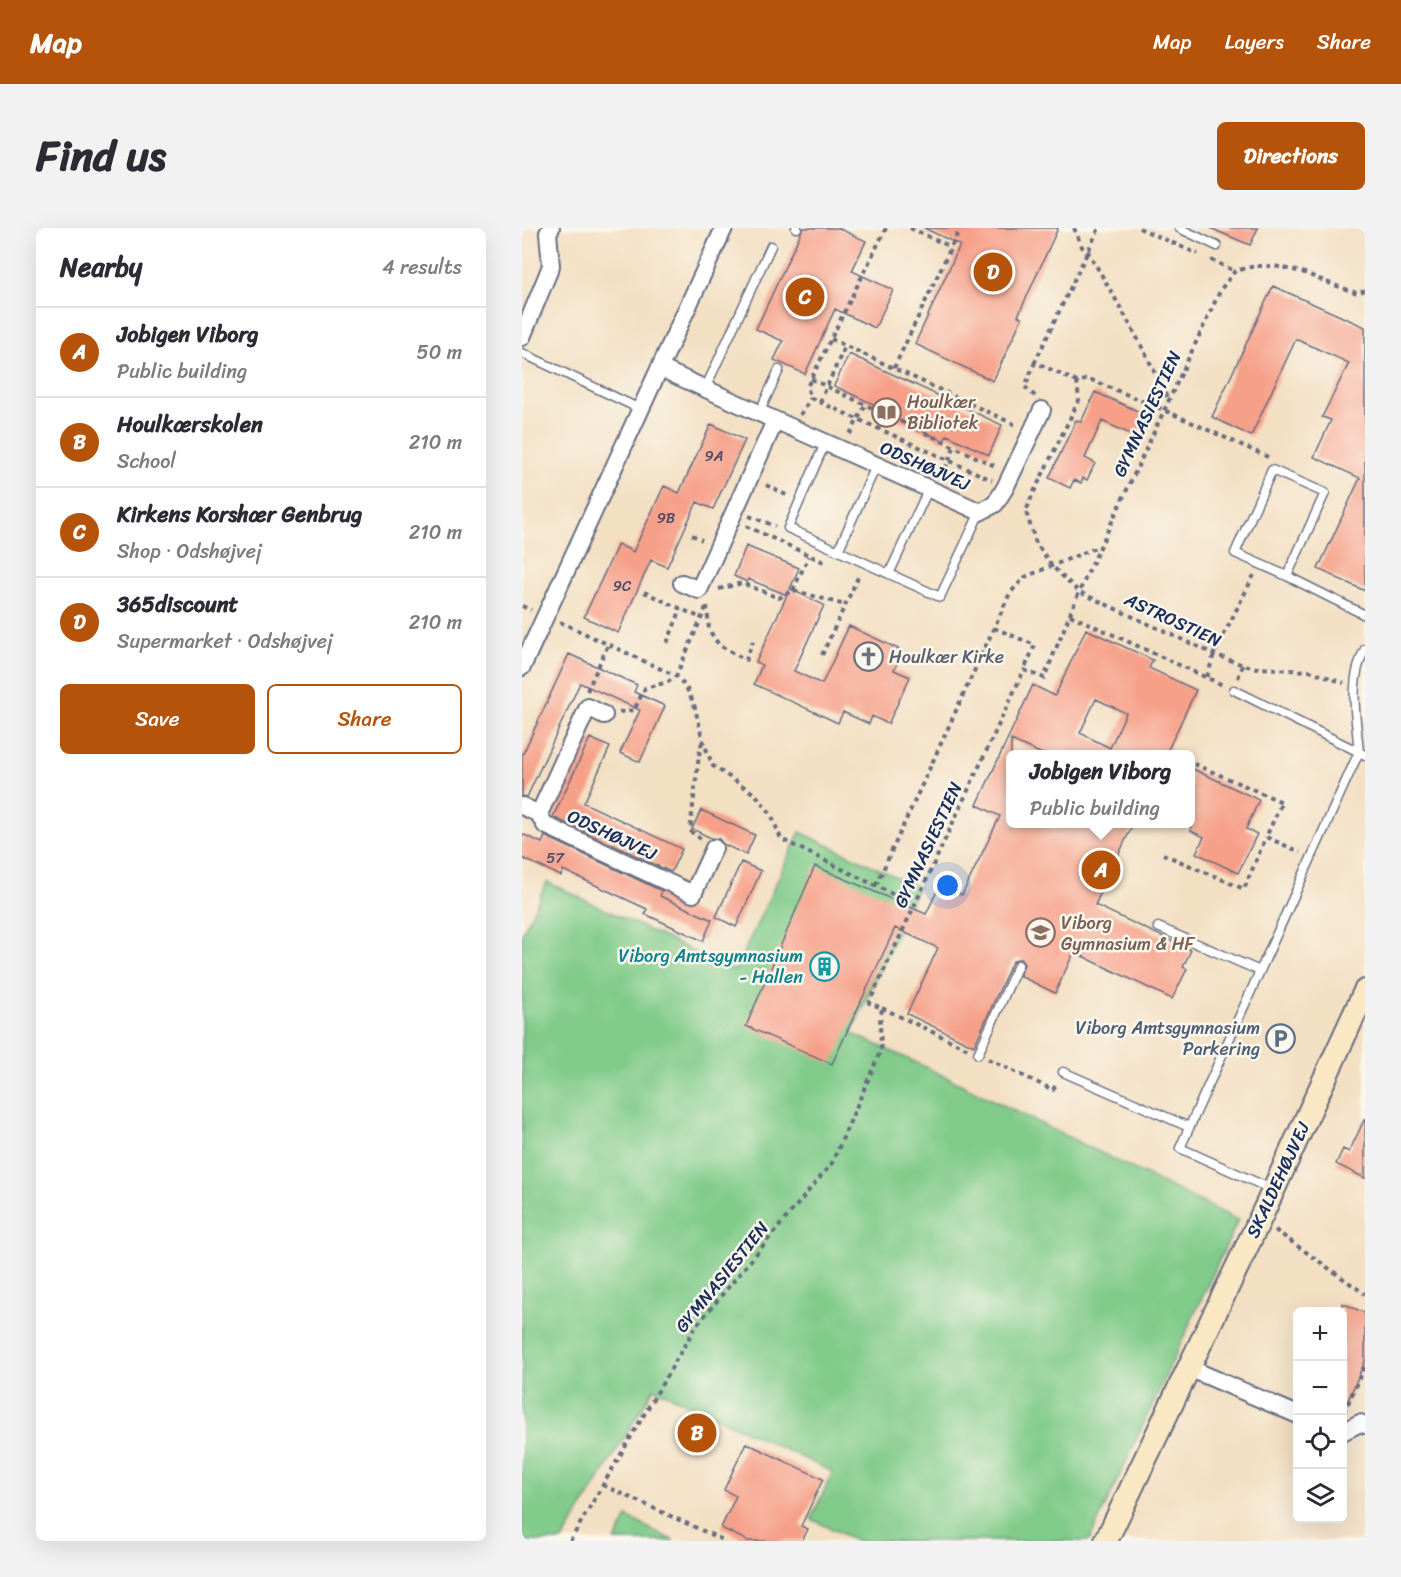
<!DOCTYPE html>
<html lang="en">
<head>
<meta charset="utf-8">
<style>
	body { margin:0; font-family:Sriracha,sans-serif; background:#f2f2f3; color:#2b2b33 }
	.controls { position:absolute; right:18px; bottom:18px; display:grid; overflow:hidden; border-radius:9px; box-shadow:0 6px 24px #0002 }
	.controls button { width:54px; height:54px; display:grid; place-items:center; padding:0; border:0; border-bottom:2px solid #e1e1e2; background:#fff; color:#2b2b33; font:30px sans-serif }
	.you { position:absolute; left:426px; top:658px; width:21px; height:21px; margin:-15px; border:4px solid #fff; border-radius:50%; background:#1a73e8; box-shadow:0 0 0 9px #1a73e833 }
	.badge { display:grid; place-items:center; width:39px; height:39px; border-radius:50%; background:#b45309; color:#fff; font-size:20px; font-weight:700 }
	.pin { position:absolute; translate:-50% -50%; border:3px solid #fff; box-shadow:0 2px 6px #0006 }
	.popup { position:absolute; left:484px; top:522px; width:189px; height:78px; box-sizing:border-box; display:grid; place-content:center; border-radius:9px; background:#fff; filter:drop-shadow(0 2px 4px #0005); font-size:20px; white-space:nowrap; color:#7c7c81 }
	.popup b { font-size:22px; color:#2b2b33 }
	.popup::after { content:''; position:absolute; left:50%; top:100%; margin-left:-12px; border:12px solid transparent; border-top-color:#fff }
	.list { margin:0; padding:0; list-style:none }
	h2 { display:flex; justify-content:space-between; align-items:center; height:78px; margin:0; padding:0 24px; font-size:26px }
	h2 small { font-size:20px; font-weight:400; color:#7c7c81 }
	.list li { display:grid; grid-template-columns:39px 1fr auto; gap:18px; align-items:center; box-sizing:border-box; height:90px; padding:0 24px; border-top:2px solid #e1e1e2 }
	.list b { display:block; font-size:22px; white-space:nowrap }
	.list p { margin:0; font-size:20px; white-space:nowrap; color:#7c7c81 }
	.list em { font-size:20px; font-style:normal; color:#7c7c81 }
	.actions { display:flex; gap:12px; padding:18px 24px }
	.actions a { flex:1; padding:14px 0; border:2px solid #b45309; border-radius:9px; text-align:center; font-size:21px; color:#b45309 }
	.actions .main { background:#b45309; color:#fff }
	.icon { flex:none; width:33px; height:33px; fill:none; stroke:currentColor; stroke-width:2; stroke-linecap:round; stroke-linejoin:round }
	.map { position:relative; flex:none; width:843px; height:1313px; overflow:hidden; border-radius:9px }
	header { display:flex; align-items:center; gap:36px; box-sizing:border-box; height:84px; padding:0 30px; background:#b45309; color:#fff }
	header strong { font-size:28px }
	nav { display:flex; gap:33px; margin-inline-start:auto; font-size:21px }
	.intro { display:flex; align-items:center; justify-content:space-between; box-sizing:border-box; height:144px; padding:0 36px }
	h1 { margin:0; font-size:42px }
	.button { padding:15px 27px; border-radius:9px; background:#b45309; color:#fff; font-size:21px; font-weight:700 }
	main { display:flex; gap:36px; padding:0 36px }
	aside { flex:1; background:#fff; border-radius:9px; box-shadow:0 6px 24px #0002 }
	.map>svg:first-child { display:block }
	.green { fill:#80cb89; stroke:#4e7d74; stroke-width:1.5 }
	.building { fill:#f6a089; fill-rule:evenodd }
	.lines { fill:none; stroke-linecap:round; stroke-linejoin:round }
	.lane-casing { stroke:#676d81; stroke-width:11 }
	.street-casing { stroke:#676d81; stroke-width:20 }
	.secondary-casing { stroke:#676d81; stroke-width:26 }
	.path { stroke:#676d81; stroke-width:4; stroke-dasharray:4.5 4.5; stroke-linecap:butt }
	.lane { stroke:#fff; stroke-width:8 }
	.street { stroke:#fff; stroke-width:16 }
	.secondary { stroke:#fae7c3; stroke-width:22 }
	.labels { text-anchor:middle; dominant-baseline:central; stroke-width:5; stroke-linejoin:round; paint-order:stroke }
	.number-label { font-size:15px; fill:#524b69 }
	.education-label { font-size:18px; fill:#785e54; stroke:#fbf7ec; text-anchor:start }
	.street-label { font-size:18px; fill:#1b2f5e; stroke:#fbf7ec }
	.worship-label { font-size:18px; fill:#5b616d; stroke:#fbf7ec; text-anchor:start }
	.culture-label { font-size:18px; fill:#0d838f; stroke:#fbf7ec; text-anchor:end }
	.service-label { font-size:18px; fill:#4e5e75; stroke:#fbf7ec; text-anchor:end }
</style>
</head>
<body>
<header>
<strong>Map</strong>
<nav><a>Map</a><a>Layers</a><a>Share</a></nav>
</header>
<div class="intro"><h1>Find us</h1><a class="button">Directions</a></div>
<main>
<aside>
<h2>Nearby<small>4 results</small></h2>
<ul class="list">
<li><span class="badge">A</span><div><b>Jobigen Viborg</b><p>Public building</p></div><em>50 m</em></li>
<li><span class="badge">B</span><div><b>Houlkærskolen</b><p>School</p></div><em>210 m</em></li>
<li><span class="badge">C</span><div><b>Kirkens Korshær Genbrug</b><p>Shop · Odshøjvej</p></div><em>210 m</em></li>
<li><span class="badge">D</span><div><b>365discount</b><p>Supermarket · Odshøjvej</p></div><em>210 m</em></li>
</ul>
<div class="actions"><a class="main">Save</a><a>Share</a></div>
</aside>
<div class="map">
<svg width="843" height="1313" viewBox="0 0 843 1313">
	<rect width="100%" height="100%" fill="#fbf7ec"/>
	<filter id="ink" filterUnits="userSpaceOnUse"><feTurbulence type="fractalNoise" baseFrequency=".0167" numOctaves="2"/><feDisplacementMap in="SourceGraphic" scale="12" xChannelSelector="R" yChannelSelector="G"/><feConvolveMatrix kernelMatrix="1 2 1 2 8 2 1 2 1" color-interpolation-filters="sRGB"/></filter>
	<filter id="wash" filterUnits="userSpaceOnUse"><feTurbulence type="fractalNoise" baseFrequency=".008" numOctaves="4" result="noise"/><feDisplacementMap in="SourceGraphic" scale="24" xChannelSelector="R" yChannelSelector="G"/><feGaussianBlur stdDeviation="1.35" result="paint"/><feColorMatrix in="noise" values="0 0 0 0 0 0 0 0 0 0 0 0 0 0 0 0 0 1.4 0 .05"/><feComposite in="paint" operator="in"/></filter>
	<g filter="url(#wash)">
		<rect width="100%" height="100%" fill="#f3dfc2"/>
		<path class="green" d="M 278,604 L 396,659 L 329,805 L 393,834 L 716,992 L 567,1313 L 335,1313 L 289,1291 L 311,1244 L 132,1160 L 40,1313 L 0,1313 L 0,706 L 25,654 L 213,743 Z
			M 105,1289 L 152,1313 L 93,1313 Z"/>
		<g id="blocks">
			<path class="building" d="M 281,0 L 316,0 L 344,13 L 330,43 L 371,62 L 353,100 L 313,81 L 283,146 L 252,132 L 261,113 L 234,101 Z
				M 402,0 L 536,0 L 496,88 L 500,90 L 471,153 L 393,116 L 438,17 Z
				M 688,0 L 736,0 L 728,17 Z
				M 751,58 L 843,99 L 843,363 L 796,341 L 838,250 L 792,229 L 809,192 L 800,189 L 827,135 L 774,111 L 729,208 L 690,189 Z
				M 327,126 L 480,197 L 467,227 L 425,207 L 422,213 L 361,185 L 362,181 L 312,158 Z
				M 573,164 L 629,189 L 619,211 L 580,193 L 563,230 L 573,235 L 565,252 L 561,250 L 559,255 L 552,252 L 548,260 L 527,250 L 554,192 L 559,194 Z
				M 189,196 L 223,212 L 191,281 L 175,274 L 145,339 L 129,332 L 96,405 L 62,389 L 96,316 L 111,324 L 142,258 L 157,265 Z
				M 224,318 L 277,340 L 268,361 L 302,377 L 272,443 L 300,456 L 327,398 L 381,423 L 372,442 L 388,449 L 366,496 L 350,488 L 347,496 L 321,484 L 316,495 L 232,456 L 240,437 L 234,434 L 265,367 L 226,351 L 225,354 L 212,348 Z
				M 564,401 L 631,432 L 627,440 L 674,462 L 644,526 L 520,526 L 489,512 L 489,596 L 611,596 L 573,677 L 669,722 L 661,739 L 665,741 L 650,771 L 552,724 L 533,765 L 498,748 L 502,736 L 499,731 L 495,731 L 490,734 L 452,818 L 385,786 L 416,720 L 373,700 L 310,836 L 224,798 L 293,638 L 404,686 L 418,657 L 440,667 L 478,588 L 455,577 L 486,510 L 511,457 L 533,468 ZM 574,471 L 604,485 L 588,520 L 558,505 Z
				M 47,426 L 115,457 L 112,464 L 143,478 L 118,534 L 98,525 L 118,482 L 58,455 L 5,569 L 0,568 L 0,528 Z
				M 68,510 L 88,519 L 62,575 L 160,621 L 149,644 L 31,589 Z
				M 669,540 L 737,572 L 724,601 L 735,606 L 716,645 L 674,625 L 682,609 L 669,603 Z
				M 179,582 L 233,607 L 224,627 L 201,616 L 197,611 L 189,610 L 170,601 Z
				M 0,606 L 20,615 L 23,608 L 140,663 L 138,668 L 190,692 L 181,713 L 123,686 L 125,681 L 41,642 L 39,648 L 0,630 Z
				M 219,634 L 239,643 L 214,699 L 194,689 Z
				M 843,890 L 843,950 L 814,936 L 821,921 L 827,924 Z
				M 820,1075 L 843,1085 L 843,1133 L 821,1184 Z
				M 224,1215 L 301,1251 L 279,1298 L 286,1301 L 280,1313 L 226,1313 L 199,1300 L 214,1268 L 202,1262 Z"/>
		</g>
	</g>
	<g filter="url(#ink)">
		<use href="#blocks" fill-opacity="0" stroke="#676d81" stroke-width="1.5"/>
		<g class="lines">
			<defs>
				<path id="lane" d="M 274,0 L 275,0
					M 657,0 L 695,18
					M 0,125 L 118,181
					M 183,161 L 249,18
					M 237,185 L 257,142
					M 304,213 L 266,300 L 418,369 L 458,284
					M 316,323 L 354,238
					M 367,346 L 407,260
					M 765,348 L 803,265 L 750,242 L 713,325 L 765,348 L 843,387
					M 712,462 L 843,527
					M 636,699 L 738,743
					M 456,826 L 496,737
					M 541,844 L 667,899
					M 749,961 L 658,920 L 837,524 C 834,489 826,453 843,421"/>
				<path id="street" d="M 0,109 L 29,38 L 26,5 L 29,0
					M 138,140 C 244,189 351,235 458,284 L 473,276 L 483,260 L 520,182
					M 160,355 L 177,362 L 253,193
					M 0,439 L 202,0
					M 0,578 L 17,586 L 66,479 L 82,487
					M 17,586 L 23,597 L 171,666 L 192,620
					M 667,1140 L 776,1187
					M 820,1204 L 838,1195 L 843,1197"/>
				<path id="secondary" d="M 584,1313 L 738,991 L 843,763"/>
			</defs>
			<use href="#lane" class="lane-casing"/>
			<use href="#street" class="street-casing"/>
			<use href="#secondary" class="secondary-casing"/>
			<path class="path" d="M 364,0 L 285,159 L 289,170 L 470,252
				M 388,0 L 429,19
				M 552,0 L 560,19 L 566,24 C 595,73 623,121 646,172
				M 617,0 L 676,26
				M 689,32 L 713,43
				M 309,111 L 496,198
				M 513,134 L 503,159 L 514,169
				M 372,140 L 438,0
				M 289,151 L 475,239
				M 555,154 L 513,134 L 577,0
				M 298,174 L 323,118
				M 278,187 L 289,170
				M 328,206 L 343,178
				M 746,229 L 642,182 L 567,151 L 555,154 L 557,172 L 509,270 L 504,284 L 514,315 L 530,338 L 557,364 L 692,426 L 721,437 L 735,440 L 788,443 L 822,455
				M 420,249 L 432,219
				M 244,257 L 266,268
				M 227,288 L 253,298
				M 224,298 L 304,335
				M 170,307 L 180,312
				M 197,361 L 220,355 L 257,370 L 271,362 L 323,377
				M 271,362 L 287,328
				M 122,364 L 179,390
				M 0,378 L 9,382
				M 185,378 L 187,402 L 197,417 L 224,432 L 231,413
				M 548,387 L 703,458
				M 38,394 L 154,448 L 164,459 L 172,476 L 181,513 L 191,538 L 234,567 L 249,586 L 259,611 L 393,677
				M 472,400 L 513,417 L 502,442
				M 145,415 L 159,381
				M 300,427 L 337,347
				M 685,449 L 692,426 L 732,347
				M 716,450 L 721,437
				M 65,463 L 86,417
				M 97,484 L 112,482 L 123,460 L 146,454 L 154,448 L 185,377
				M 672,536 L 760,574 L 744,609 L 778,624
				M 179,611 L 168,603 L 177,527 L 180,514
				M 641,626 L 722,661 L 744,609
				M 354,657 L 488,365 L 503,349 L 578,318
				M 360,780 L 446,821
				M 466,831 L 531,862 L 535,855
				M 753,1002 L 843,1066
				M 822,1184 L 843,1138
				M 81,1257 L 203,1313
				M 48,1313 L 174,1098 L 310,935 L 359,822 L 358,794 L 360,780 L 347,775 L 502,442 L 522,450 L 557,364 L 699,61 L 713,43 L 733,38 L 752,38 L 780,44 L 807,55 L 835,65 L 843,62"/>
			<use href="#lane" class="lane"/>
			<use href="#street" class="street"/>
			<use href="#secondary" class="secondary"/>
		</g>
	</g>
	<defs>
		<symbol id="library-ring" viewBox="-11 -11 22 22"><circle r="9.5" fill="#fbf7ec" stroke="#8d6e63" stroke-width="1.5"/><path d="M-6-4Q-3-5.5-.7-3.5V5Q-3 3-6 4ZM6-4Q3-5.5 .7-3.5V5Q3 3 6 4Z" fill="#8d6e63"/></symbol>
		<symbol id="church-ring" viewBox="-11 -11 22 22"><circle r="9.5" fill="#fbf7ec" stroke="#6b7280" stroke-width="1.5"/><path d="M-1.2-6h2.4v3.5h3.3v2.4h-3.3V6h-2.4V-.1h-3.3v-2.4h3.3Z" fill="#6b7280"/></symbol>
		<symbol id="school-ring" viewBox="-11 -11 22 22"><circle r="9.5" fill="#fbf7ec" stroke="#8d6e63" stroke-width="1.5"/><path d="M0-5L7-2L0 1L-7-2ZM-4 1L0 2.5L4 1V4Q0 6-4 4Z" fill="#8d6e63"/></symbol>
		<symbol id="building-ring" viewBox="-11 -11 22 22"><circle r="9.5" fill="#fbf7ec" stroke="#0f9aa8" stroke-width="1.5"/><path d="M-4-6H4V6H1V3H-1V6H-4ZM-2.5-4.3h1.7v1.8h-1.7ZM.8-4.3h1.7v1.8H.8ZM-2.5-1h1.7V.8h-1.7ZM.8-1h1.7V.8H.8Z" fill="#0f9aa8"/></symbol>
		<symbol id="parking-ring" viewBox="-11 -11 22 22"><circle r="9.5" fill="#fbf7ec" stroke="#5c6f8a" stroke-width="1.5"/><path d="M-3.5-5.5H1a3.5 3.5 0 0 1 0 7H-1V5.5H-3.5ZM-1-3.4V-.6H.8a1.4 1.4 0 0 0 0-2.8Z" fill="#5c6f8a"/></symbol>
	</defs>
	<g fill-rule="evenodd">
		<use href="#library-ring" x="348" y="168" width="33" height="33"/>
		<use href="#church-ring" x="330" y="412" width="33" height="33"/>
		<use href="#school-ring" x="502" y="688" width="33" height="33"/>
		<use href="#building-ring" x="286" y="722" width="33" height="33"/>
		<use href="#parking-ring" x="742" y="794" width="33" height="33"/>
	</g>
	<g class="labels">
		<g class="number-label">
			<text x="192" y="228">9A</text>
			<text x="144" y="290">9B</text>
			<text x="100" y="358">9C</text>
			<text x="33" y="630">57</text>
		</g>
		<g class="education-label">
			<text x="385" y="174">Houlkær<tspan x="385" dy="21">Bibliotek</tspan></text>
			<text x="539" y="695">Viborg<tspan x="539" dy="21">Gymnasium &amp; HF</tspan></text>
		</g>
		<g class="street-label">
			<text transform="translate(625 186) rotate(-65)">GYMNASIESTIEN</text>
			<text transform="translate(403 238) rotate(24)">ODSHØJVEJ</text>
			<text transform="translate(651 392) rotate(25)">ASTROSTIEN</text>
			<text transform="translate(90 607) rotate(25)">ODSHØJVEJ</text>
			<text transform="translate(406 617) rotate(-65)">GYMNASIESTIEN</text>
			<text transform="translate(756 952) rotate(-65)">SKALDEHØJVEJ</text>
			<text transform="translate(200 1049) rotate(-51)">GYMNASIESTIEN</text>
		</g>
		<g class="worship-label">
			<text x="367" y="429">Houlkær Kirke</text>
		</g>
		<g class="culture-label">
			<text x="281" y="728">Viborg Amtsgymnasium<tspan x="281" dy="21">- Hallen</tspan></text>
		</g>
		<g class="service-label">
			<text x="738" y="800">Viborg Amtsgymnasium<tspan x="738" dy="21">Parkering</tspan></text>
		</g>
	</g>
</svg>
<div class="controls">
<button>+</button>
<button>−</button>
<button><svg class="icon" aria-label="locate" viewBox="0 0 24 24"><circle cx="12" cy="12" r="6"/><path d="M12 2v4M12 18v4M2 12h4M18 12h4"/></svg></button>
<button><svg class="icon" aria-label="layers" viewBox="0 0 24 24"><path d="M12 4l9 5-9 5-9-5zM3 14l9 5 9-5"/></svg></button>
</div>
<div class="you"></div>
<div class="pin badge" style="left:579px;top:642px">A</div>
<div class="popup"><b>Jobigen Viborg</b>Public building</div>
<div class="pin badge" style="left:175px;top:1205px">B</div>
<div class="pin badge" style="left:283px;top:69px">C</div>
<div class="pin badge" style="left:471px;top:44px">D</div>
</div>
</main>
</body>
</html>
